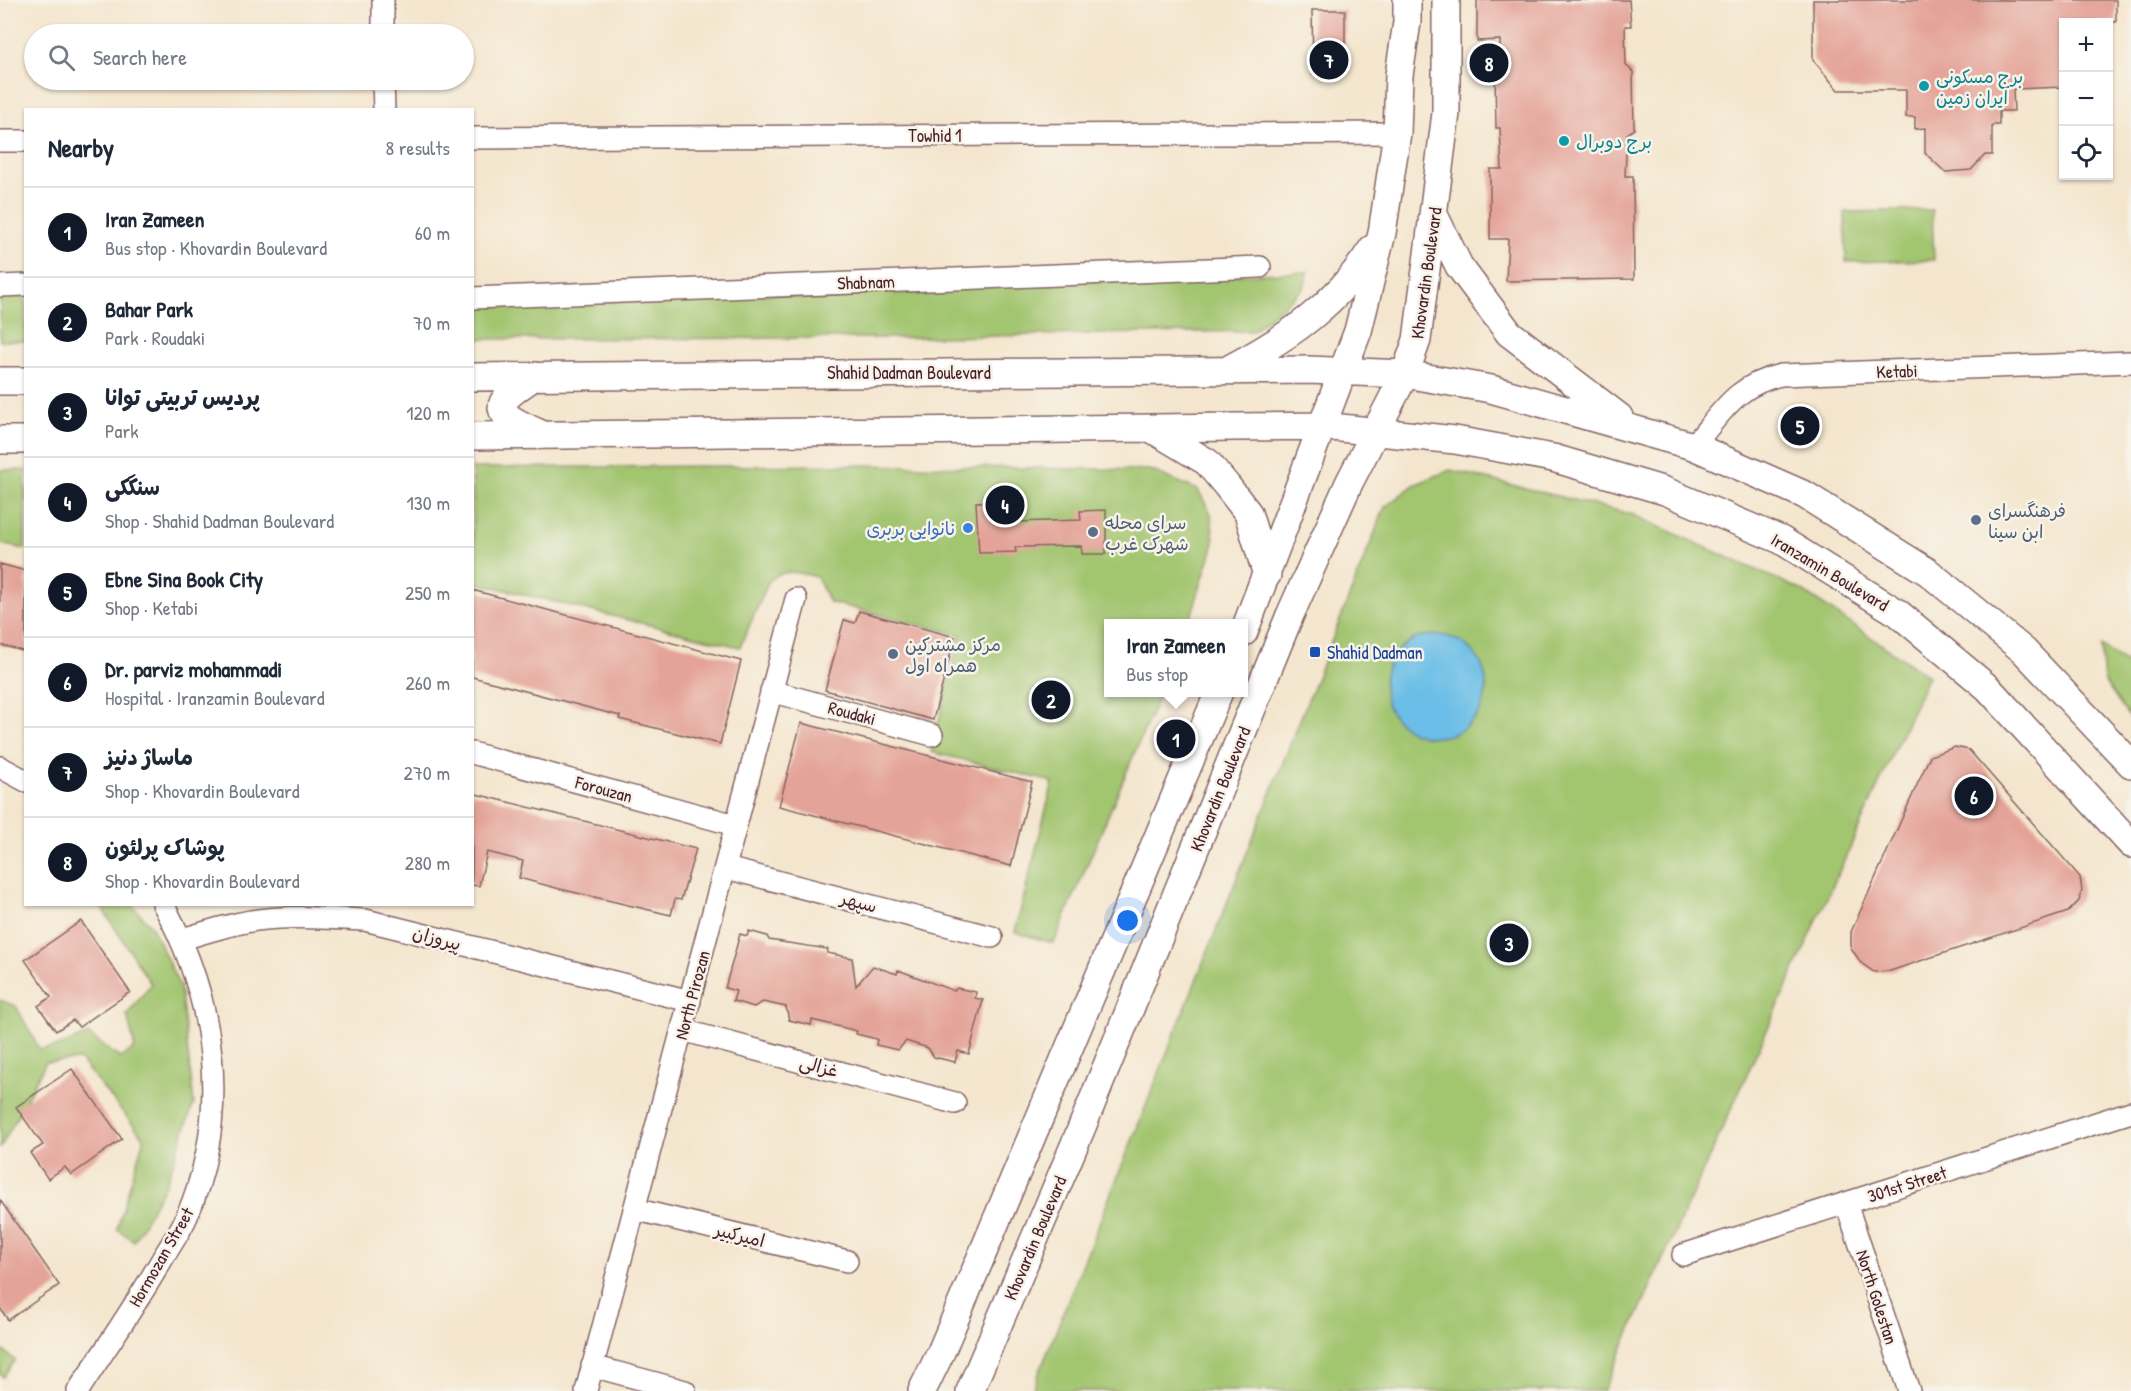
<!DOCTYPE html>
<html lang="en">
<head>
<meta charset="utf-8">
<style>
	body { margin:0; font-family:"Patrick Hand","Playpen Sans Arabic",sans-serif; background:#f6f6f7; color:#1f2937 }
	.controls { position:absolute; right:18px; top:18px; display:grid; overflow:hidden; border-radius:0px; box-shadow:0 2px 4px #0004 }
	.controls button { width:54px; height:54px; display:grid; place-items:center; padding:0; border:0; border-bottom:2px solid #e0e1e3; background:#fff; color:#1f2937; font:30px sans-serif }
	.you { position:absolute; left:1128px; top:921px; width:21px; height:21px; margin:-15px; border:4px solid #fff; border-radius:50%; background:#1a73e8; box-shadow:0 0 0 9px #1a73e833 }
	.badge { display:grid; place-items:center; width:39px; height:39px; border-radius:50%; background:#111827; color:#fff; font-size:20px; font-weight:700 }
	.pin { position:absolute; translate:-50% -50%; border:3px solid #fff; box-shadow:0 2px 6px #0006 }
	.popup { position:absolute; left:1104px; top:619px; width:144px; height:78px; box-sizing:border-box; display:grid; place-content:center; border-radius:0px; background:#fff; filter:drop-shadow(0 2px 4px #0005); font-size:20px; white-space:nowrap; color:#747a83 }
	.popup b { font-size:22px; color:#1f2937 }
	.popup::after { content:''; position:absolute; left:50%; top:100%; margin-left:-12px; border:12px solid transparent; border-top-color:#fff }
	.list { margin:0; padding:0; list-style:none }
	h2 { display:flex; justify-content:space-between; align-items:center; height:78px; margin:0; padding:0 24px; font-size:26px }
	h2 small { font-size:20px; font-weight:400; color:#747a83 }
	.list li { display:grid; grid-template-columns:39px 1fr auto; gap:18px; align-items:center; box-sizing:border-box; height:90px; padding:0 24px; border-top:2px solid #e0e1e3 }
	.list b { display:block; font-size:22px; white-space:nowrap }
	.list p { margin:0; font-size:20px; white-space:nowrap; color:#747a83 }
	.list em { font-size:20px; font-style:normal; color:#747a83 }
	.icon { flex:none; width:33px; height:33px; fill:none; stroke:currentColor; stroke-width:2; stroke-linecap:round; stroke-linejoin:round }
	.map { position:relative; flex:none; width:2131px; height:1391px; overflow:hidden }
	.search { position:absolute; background:#fff; box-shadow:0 2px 4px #0004; left:24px; top:24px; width:450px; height:66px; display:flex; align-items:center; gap:15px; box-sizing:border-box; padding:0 21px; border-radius:33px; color:#747a83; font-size:22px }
	.panel { position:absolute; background:#fff; box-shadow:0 2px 4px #0004; left:24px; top:108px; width:450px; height:798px; border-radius:0px }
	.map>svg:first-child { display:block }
	.green { fill:#a2c56f; stroke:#76724d; stroke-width:1.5 }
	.water { fill:#6abee7; stroke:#5a6e89; stroke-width:1.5 }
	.building { fill:#e4a398 }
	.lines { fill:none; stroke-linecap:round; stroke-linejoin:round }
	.minor-casing { stroke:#866564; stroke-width:24 }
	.major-casing { stroke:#866564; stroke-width:30 }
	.minor { stroke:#fff; stroke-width:21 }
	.major { stroke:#fff; stroke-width:27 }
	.culture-dot { fill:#0f9aa8; stroke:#f7f3e8; stroke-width:2 }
	.service-dot { fill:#5c6f8a; stroke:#f7f3e8; stroke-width:2 }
	.shop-dot { fill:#3f7fe0; stroke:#f7f3e8; stroke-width:2 }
	.transit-dot { fill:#1a4fb4; stroke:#f7f3e8; stroke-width:2 }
	.labels { text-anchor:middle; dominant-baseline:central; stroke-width:5; stroke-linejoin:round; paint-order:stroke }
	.culture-label { font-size:18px; fill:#0d838f; stroke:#f7f3e8; text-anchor:start }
	.street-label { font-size:18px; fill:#4a1f2b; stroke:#f7f3e8 }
	.service-label { font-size:18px; fill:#4e5e75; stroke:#f7f3e8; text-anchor:start }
	.shop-label { font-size:18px; fill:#366cbe; stroke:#f7f3e8; text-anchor:end }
	.transit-label { font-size:18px; fill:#164399; stroke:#f7f3e8; text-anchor:start }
</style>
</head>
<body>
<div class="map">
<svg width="2131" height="1391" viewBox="0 0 2131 1391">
	<rect width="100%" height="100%" fill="#f7f3e8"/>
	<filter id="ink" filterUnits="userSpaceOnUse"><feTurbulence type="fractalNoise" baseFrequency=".0167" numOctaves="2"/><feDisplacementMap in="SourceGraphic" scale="12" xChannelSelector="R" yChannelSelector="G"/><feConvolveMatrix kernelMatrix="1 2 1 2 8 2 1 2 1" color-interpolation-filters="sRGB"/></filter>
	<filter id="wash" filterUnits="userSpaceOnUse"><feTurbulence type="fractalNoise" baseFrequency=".008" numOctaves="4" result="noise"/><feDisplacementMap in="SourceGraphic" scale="24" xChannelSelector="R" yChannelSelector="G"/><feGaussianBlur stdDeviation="1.35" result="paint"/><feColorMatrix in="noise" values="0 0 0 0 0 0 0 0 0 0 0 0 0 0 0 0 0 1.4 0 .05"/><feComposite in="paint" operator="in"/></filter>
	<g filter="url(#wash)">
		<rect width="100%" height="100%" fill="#f4e6ce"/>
		<path class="green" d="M 1932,210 L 1934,260 L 1846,262 L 1845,212 Z
			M 1308,272 L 1304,288 L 1253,331 L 885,338 L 473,339 L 472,307 Z
			M 0,295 L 25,295 L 25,341 L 0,341 Z
			M 855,465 L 1150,470 L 1198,490 L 1211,514 L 1214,543 L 1189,623 L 1108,624 L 1108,692 L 1160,693 L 1054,943 L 1015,932 L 1053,782 L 931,752 L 960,635 L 829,602 L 817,577 C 799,573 784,567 769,581 L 740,647 L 473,582 L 473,468 Z
			M 0,470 L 25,470 L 25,549 L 0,544 Z
			M 1450,470 L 1631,514 L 1801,590 L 1928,676 L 1603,1391 L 1032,1391 L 1385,507 L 1414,485 Z
			M 2101,646 L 2131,666 L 2131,720 L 2104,681 Z
			M 100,905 L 132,905 L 152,927 L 180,987 L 194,1103 L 167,1181 L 134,1241 L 117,1229 L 144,1138 L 80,1060 L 46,1062 L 0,1149 L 0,1000 L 16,1006 L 40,1050 L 62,1045 L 88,1034 L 120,1058 L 135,1048 L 127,1015 L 151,984 Z
			M 0,1348 L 15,1360 L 3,1377 L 0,1374 Z"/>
		<path class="water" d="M1384 686a51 51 0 1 1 102 0a51 51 0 1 1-102 0Z"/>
		<g id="blocks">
			<path class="building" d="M 1477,0 L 1629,0 L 1631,26 L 1625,26 L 1626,65 L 1633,72 L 1634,129 L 1627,134 L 1625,176 L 1633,176 L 1634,279 L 1506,281 L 1508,239 L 1490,239 L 1490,169 L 1502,169 L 1500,128 L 1496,128 L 1495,75 L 1500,75 L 1500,40 L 1477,41 Z
				M 1813,0 L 2116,0 L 2116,22 L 2064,22 L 2064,87 L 2013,89 L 2014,111 L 1999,111 L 1999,125 L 1992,125 L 1992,155 L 1985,155 L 1971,170 L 1945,172 L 1925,153 L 1925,128 L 1915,129 L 1915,117 L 1906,117 L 1906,90 L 1838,90 L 1813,60 Z
				M 1312,10 L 1345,10 L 1345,70 L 1313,71 Z
				M 1013,500 L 1014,522 L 1081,520 L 1080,511 L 1106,510 L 1106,554 L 1082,554 L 1081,546 L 1015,547 L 1016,552 L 979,553 L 976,502 Z
				M 0,564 L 26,571 L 26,652 L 0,645 Z
				M 472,590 L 741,661 L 720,744 L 619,719 L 620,716 L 472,677 Z
				M 859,611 L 955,637 L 933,720 L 825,690 L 844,620 L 855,623 Z
				M 801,723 L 1032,782 L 1011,866 L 779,806 Z
				M 1955,747 L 1969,750 L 2080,877 L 2082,892 L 2079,901 L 2068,912 L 1890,971 L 1874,972 L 1861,963 L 1851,948 L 1851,932 L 1930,756 Z
				M 472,793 L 696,849 L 681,900 L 675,899 L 671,915 L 560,889 L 519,878 L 523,861 L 487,852 L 479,886 L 472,885 Z
				M 81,921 L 130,992 L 79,1027 L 73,1020 L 56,1031 L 38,1006 L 51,997 L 25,960 Z
				M 749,931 L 767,936 L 769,940 L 828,949 L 827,953 L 852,958 L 856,986 L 873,966 L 897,974 L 898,970 L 954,991 L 957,988 L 976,992 L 975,998 L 983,1000 L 969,1054 L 958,1051 L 955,1062 L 934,1057 L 928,1048 L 906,1041 L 898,1050 L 876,1045 L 877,1039 L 856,1034 L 857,1031 L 812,1020 L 811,1025 L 789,1020 L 786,1007 L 763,1002 L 754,1007 L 733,1001 L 736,991 L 725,988 L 740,934 L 747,936 Z
				M 72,1069 L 122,1139 L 71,1175 L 65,1167 L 48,1179 L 30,1153 L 43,1145 L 16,1107 Z
				M 0,1200 L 59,1285 L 8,1320 L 0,1308 Z"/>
		</g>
	</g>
	<g filter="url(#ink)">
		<use href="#blocks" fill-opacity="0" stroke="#866564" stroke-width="1.5"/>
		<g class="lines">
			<defs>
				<path id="minor" d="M 383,0 L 383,34
					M 383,80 L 384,110
					M 472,138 L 1397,133
					M 0,141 L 26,141
					M 0,286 L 26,285
					M 472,298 L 1260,267
					M 1693,446 C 1722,413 1735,385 1781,375 L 2131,362
					M 771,691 L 932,735
					M 472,753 L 735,825
					M 0,767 L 26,781
					M 726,868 L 992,937
					M 182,939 C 200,934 218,928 236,924 C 278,914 322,918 365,920 L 690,1001
					M 682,1030 L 955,1103
					M 1846,1203 L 1909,1391
					M 634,1209 L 847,1261
					M 1683,1255 L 2131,1112
					M 592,1366 L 685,1391
					M 78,1391 C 107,1346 138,1302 164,1256 C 172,1243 181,1230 187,1216 C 231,1114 216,1000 163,904
					M 586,1391 L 796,599"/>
				<path id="major" d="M 1435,217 L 1459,266 L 1509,333 L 1619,417
					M 1231,368 C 1289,337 1336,305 1372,249
					M 535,376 C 489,406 491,412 541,434
					M 472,377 L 1308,370 L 1405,374 L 1491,389 L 1693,446 L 1805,495 L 1928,572 L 2024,651 L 2131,764
					M 0,381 L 26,381
					M 1152,429 L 1207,462 L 1227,486 L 1248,513 L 1267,575
					M 472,436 L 1322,426 L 1455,440 L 1553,458 L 1665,491 L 1781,540 L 1898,613 L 1988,688 L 2131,844
					M 0,440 L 26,440
					M 1244,632 L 1358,331 L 1382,233 L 1397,133 L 1399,75 L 1407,22 L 1407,0
					M 922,1391 L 941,1352 L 1219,692
					M 970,1391 L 1082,1127 L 1290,615 L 1349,483 L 1405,374 L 1417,340 L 1446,113 L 1446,0"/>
			</defs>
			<use href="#minor" class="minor-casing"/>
			<use href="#major" class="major-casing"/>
			<use href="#minor" class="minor"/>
			<use href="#major" class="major"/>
		</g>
	</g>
	<g class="culture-dot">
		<circle cx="1924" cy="86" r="6"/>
		<circle cx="1564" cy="141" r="6"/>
	</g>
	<g class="service-dot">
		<circle cx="1976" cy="520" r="6"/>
		<circle cx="1093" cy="532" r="6"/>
		<circle cx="893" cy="654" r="6"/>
	</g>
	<circle class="shop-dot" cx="968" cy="528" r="6"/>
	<rect class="transit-dot" x="1309" y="646" width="12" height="12" rx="3"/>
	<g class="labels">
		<g class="culture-label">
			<text x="1936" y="76">برج مسکونی<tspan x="1936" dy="21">ایران زمین</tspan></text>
			<text x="1576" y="141">برج دوبرال</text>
		</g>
		<g class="street-label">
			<text x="935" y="135">Towhid 1</text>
			<text transform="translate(1426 273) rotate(-82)">Khovardin Boulevard</text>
			<text transform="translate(866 282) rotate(-2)">Shabnam</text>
			<text transform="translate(1897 371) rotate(-2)">Ketabi</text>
			<text x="909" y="372">Shahid Dadman Boulevard</text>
			<text transform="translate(1830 572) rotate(31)">Iranzamin Boulevard</text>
			<text transform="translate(852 713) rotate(15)">Roudaki</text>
			<text transform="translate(604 789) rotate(15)">Forouzan</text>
			<text transform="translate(1220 789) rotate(-68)">Khovardin Boulevard</text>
			<text transform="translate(859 902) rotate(15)">سپهر</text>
			<text transform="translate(437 938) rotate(15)">پیروزان</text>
			<text transform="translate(692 995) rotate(-75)">North Pirozan</text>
			<text transform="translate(819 1066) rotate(15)">غزالی</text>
			<text transform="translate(1907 1184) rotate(-18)">301st Street</text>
			<text transform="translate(740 1235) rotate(14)">امیرکبیر</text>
			<text transform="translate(1035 1238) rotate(-67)">Khovardin Boulevard</text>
			<text transform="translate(161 1257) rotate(-60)">Hormozan Street</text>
			<text transform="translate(1877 1297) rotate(72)">North Golestan</text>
		</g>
		<g class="service-label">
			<text x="1988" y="510">فرهنگسرای<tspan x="1988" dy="21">ابن سینا</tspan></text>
			<text x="1105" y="522">سرای محله<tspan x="1105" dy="21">شهرک غرب</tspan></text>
			<text x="905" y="644">مرکز مشترکین<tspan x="905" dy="21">همراه اول</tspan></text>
		</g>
		<g class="shop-label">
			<text x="956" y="528">نانوایی بربری</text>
		</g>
		<g class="transit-label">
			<text x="1327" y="652">Shahid Dadman</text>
		</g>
	</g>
</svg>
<div class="controls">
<button>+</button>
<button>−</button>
<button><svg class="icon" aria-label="locate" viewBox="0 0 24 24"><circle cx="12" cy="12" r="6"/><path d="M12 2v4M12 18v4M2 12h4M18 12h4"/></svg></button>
</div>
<div class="you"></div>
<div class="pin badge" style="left:1176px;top:739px">1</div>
<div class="popup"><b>Iran Zameen</b>Bus stop</div>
<div class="pin badge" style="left:1051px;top:700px">2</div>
<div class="pin badge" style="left:1509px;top:943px">3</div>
<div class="pin badge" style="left:1005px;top:505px">4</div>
<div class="pin badge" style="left:1800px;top:426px">5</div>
<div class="pin badge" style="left:1974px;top:796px">6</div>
<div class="pin badge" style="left:1329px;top:60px">7</div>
<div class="pin badge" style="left:1489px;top:63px">8</div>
<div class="search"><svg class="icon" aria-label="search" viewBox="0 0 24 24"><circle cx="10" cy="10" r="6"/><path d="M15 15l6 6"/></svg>Search here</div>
<section class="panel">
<h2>Nearby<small>8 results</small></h2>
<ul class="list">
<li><span class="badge">1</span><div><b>Iran Zameen</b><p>Bus stop · Khovardin Boulevard</p></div><em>60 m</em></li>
<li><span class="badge">2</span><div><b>Bahar Park</b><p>Park · Roudaki</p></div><em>70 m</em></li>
<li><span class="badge">3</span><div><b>پردیس تربیتی توانا</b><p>Park</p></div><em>120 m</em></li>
<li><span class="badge">4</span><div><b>سنگکی</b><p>Shop · Shahid Dadman Boulevard</p></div><em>130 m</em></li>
<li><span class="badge">5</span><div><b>Ebne Sina Book City</b><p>Shop · Ketabi</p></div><em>250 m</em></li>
<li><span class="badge">6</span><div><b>Dr. parviz mohammadi</b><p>Hospital · Iranzamin Boulevard</p></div><em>260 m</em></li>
<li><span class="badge">7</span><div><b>ماساژ دنیز</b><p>Shop · Khovardin Boulevard</p></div><em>270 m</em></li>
<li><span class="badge">8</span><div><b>پوشاک پرلئون</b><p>Shop · Khovardin Boulevard</p></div><em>280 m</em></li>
</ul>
</section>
</div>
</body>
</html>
